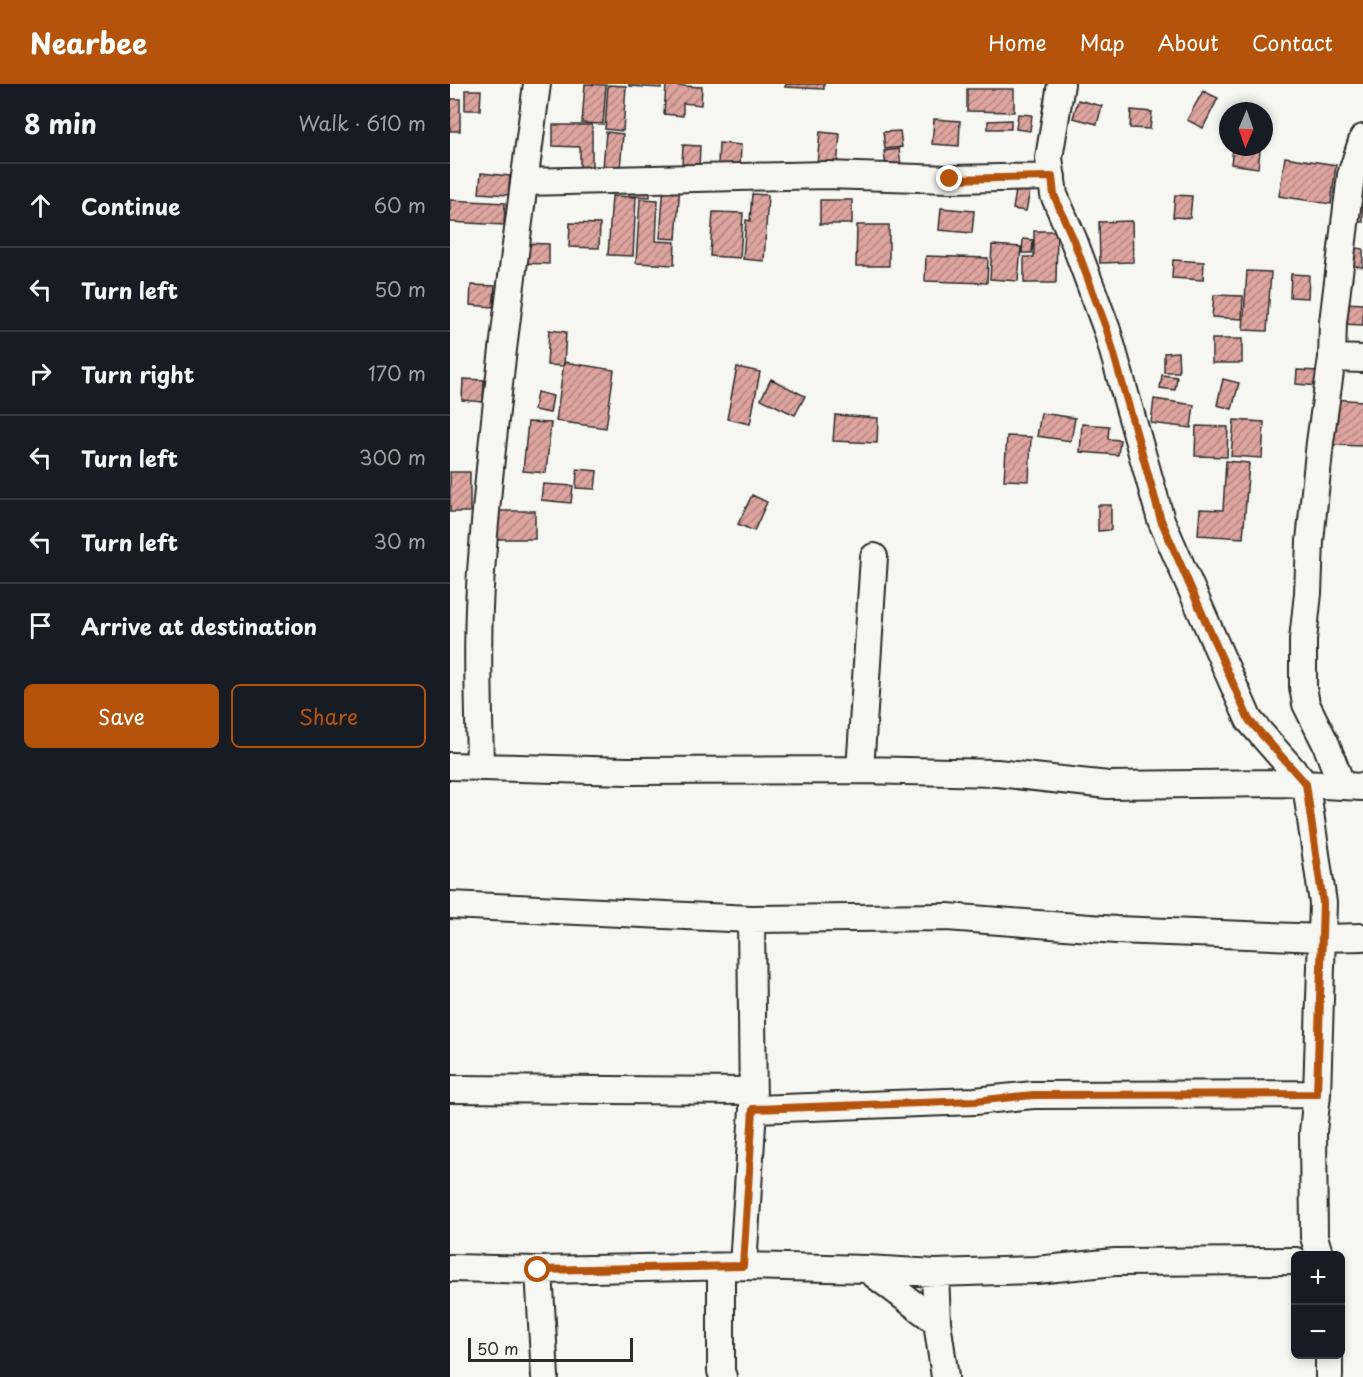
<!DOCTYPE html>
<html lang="en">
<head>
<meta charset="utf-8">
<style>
	body { margin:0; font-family:"Playpen Sans",sans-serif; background:#242831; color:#f1f3f6 }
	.controls { position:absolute; right:18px; bottom:18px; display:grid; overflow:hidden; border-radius:9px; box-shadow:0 3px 9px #0003 }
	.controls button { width:54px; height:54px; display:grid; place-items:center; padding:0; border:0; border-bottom:2px solid #363941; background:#171b24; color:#f1f3f6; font:30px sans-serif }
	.compass { position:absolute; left:769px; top:18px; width:54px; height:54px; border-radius:50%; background:#171b24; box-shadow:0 3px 9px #0003; rotate:182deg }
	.scale { position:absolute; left:18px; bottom:15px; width:165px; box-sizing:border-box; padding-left:6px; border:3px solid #2b2b2b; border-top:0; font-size:16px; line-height:21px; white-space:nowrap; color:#2b2b2b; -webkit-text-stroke:4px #f6f6f2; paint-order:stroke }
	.stop { position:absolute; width:18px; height:18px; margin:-14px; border:4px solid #b45309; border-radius:50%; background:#fff }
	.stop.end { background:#b45309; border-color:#fff; box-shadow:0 2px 6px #0008 }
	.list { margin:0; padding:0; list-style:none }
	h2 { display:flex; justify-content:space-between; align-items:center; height:78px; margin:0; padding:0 24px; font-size:26px }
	h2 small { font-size:20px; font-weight:400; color:#9ea1a6 }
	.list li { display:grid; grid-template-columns:39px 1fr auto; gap:18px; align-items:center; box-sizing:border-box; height:84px; padding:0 24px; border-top:2px solid #363941 }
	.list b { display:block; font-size:22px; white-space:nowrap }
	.list em { font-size:20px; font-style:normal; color:#9ea1a6 }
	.actions { display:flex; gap:12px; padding:18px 24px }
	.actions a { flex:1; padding:14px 0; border:2px solid #b45309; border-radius:9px; text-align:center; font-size:21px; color:#b45309 }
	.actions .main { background:#b45309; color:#fff }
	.icon { flex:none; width:33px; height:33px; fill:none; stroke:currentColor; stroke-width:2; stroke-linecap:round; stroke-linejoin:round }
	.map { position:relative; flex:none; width:913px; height:1293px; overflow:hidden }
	header { display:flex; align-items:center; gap:36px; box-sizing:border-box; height:84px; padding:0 30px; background:#b45309; color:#fff }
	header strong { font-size:28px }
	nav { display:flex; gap:33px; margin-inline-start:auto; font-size:21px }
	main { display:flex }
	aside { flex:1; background:#171b24 }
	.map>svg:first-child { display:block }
	.building { fill:url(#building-hatch); stroke:#2b2b2b; stroke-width:1.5 }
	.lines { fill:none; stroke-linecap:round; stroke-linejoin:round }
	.street-casing { stroke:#2b2b2b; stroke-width:30 }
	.street { stroke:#f6f6f2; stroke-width:26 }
	.route { stroke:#b45309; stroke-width:8 }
</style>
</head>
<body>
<header>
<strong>Nearbee</strong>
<nav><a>Home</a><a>Map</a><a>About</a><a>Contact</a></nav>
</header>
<main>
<aside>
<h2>8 min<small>Walk · 610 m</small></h2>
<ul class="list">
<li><svg class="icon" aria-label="ahead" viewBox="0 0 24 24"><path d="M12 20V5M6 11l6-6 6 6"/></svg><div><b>Continue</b></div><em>60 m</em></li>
<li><svg class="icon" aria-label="left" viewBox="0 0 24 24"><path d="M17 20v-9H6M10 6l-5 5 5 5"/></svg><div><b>Turn left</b></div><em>50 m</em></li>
<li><svg class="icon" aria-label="right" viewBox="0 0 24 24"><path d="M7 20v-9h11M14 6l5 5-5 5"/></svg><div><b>Turn right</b></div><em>170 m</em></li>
<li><svg class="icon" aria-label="left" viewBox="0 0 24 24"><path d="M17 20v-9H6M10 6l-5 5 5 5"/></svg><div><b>Turn left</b></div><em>300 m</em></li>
<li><svg class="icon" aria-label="left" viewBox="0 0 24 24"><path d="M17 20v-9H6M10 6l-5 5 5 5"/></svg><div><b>Turn left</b></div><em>30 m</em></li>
<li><svg class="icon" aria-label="arrive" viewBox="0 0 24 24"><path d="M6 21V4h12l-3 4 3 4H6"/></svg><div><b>Arrive at destination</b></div></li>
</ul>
<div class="actions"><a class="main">Save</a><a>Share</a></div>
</aside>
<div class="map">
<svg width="913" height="1293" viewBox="0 0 913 1293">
	<defs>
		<pattern id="building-hatch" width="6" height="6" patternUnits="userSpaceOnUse" patternTransform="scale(1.5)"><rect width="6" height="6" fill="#dea49e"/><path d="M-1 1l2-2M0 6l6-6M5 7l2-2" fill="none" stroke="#b48681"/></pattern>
	</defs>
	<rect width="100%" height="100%" fill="#f6f6f2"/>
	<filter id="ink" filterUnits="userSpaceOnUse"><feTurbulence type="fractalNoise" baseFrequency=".0167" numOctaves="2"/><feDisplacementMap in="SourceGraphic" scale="12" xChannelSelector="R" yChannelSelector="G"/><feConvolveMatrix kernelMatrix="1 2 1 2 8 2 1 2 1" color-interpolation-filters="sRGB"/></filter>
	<g filter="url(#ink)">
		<path class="building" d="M 135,0 L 156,1 L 153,40 L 132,39 Z
			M 179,0 L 211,0 L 211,4 L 179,2 Z
			M 336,0 L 374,0 L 374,5 L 335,3 Z
			M 158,1 L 176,2 L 173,47 L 155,45 Z
			M 216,1 L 252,3 L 251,21 L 233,19 L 233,32 L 214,30 Z
			M 517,5 L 564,5 L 564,28 L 517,27 Z
			M 15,6 L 31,6 L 30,26 L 15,26 Z
			M 753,7 L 768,14 L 753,44 L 737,36 Z
			M 0,15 L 10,15 L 10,47 L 0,47 Z
			M 628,16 L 652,22 L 647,40 L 623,34 Z
			M 681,26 L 702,28 L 700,45 L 680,44 Z
			M 568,30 L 582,31 L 580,47 L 566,45 Z
			M 484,35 L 510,37 L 509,62 L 482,60 Z
			M 561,36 L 561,45 L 538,45 L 538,37 Z
			M 103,41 L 142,41 L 142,84 L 130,84 L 130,63 L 103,62 Z
			M 450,47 L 452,63 L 435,65 L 433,48 Z
			M 156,48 L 173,50 L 170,85 L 153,84 Z
			M 370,48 L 390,50 L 387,82 L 367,80 Z
			M 269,59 L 291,61 L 290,83 L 268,82 Z
			M 233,61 L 250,62 L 249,84 L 232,82 Z
			M 783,63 L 810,67 L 808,84 L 781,80 Z
			M 449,65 L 451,82 L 436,84 L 434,67 Z
			M 835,73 L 886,81 L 881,120 L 829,112 Z
			M 31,89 L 60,92 L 58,111 L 29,109 Z
			M 180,97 L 200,99 L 200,113 L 179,112 Z
			M 214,100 L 230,101 L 226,155 L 210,154 Z
			M 567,100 L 581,102 L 576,127 L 563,125 Z
			M 302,110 L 318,111 L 314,177 L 293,175 L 296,136 L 300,137 Z
			M 725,111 L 742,112 L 740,134 L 723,133 Z
			M 162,112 L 186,113 L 183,172 L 158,171 Z
			M 190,115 L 208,116 L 206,157 L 225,158 L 224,181 L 186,179 Z
			M 0,116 L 55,119 L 54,141 L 0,138 Z
			M 370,116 L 402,116 L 402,140 L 370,140 Z
			M 913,120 L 913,138 L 907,138 L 906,121 Z
			M 491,124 L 524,127 L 522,149 L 489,146 Z
			M 263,128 L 293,129 L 290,174 L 260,172 Z
			M 682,137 L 683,178 L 650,179 L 649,138 Z
			M 120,139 L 150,140 L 149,164 L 119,163 Z
			M 407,141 L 439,141 L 439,182 L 406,182 Z
			M 584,147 L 607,147 L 606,199 L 574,199 L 574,173 L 584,173 Z
			M 573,155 L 583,156 L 582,169 L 572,169 Z
			M 70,159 L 99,160 L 99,180 L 69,179 Z
			M 542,161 L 571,163 L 568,197 L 540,195 Z
			M 899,163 L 913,165 L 913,183 L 896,181 Z
			M 476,172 L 538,174 L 537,199 L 475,197 Z
			M 723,176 L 754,178 L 753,196 L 722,194 Z
			M 797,187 L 821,188 L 817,247 L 793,246 Z
			M 841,190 L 859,191 L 858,214 L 840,213 Z
			M 21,201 L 45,202 L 43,223 L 20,221 Z
			M 764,211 L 793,212 L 792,235 L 762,233 Z
			M 894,219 L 913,220 L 913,241 L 892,240 Z
			M 99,246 L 116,248 L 114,282 L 97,281 Z
			M 762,255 L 792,255 L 792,279 L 762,279 Z
			M 728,268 L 729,288 L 714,288 L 714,269 Z
			M 114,278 L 164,286 L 156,344 L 106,337 Z
			M 287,283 L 310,288 L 300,340 L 277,335 Z
			M 847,286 L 870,287 L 869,302 L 846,300 Z
			M 712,291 L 727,293 L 725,306 L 710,304 Z
			M 13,295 L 34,296 L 33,318 L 12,316 Z
			M 321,295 L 355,312 L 345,331 L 311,315 Z
			M 773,295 L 789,299 L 782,325 L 767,321 Z
			M 87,308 L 103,312 L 100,329 L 84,326 Z
			M 704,315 L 744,321 L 741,344 L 701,339 Z
			M 882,315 L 913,317 L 913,362 L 882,361 Z
			M 591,329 L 625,334 L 621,357 L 587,352 Z
			M 385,331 L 428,334 L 427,359 L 383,357 Z
			M 784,336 L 814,338 L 812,374 L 781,372 Z
			M 78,338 L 101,339 L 96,389 L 73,387 Z
			M 632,340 L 659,342 L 658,355 L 670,356 L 668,371 L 630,368 Z
			M 746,342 L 778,343 L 777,373 L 745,372 Z
			M 557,352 L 581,353 L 579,397 L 554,396 Z
			M 776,377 L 799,379 L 793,454 L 748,451 L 750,425 L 773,426 Z
			M 127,385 L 147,387 L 145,405 L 126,404 Z
			M 0,388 L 20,388 L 20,428 L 0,428 Z
			M 93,400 L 123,402 L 121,419 L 91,416 Z
			M 302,411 L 317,418 L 304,447 L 288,440 Z
			M 648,421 L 661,421 L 661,446 L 648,447 Z
			M 43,427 L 85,427 L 85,455 L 43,455 Z"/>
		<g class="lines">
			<defs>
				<path id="street" d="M 611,0 L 599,74 L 604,111 L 624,157 L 657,246 L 711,436 L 799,636 L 856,701 L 873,819 L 867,1010 L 863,1048 L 864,1153 L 870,1172
					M 74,98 L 376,91 L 500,95 L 602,93
					M 882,274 L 913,275
					M 0,682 L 177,687 L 410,686 L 547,689 L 658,701 L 832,699 L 913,703
					M 30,683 C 29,618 26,553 31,488 C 43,325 66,162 87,0
					M 410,686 L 424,473
					M 892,702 L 876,660 L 856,620 L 853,603 L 853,556 L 858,509 L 860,457 L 870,358 L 882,274 L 883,238 L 901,91 L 913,54
					M 0,821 L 301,835 L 497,833 L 666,846 L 872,854 L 913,853
					M 0,1005 L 303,1007
					M 303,1025 L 525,1017 L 583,1011 L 867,1010
					M 293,1182 L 303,1025 L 301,835
					M 271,1183 L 271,1287 L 273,1293
					M 0,1184 L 89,1186 L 293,1182 L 417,1185 L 485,1189 L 586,1186 L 665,1178 L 846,1177
					M 417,1185 L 487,1238 L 495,1293
					M 89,1186 L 95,1293
					M 485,1189 L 487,1238
					M 879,1270 L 879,1293"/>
			</defs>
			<use href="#street" class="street-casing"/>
			<use href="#street" class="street"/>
		</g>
	</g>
	<g class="lines" filter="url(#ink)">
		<path class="route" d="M 88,1186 L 293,1182 L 303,1025 L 525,1017 L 583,1011 L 867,1010 L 873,819 L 856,700 L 799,636 L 711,436 L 657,246 L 624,157 L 604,111 L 602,93 L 500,95"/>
	</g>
</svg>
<div class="controls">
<button>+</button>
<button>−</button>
</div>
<svg class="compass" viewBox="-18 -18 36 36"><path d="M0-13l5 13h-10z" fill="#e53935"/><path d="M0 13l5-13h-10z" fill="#9ea1a6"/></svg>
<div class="scale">50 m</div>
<div class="stop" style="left:88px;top:1186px"></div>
<div class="stop end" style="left:500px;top:95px"></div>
</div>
</main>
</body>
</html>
